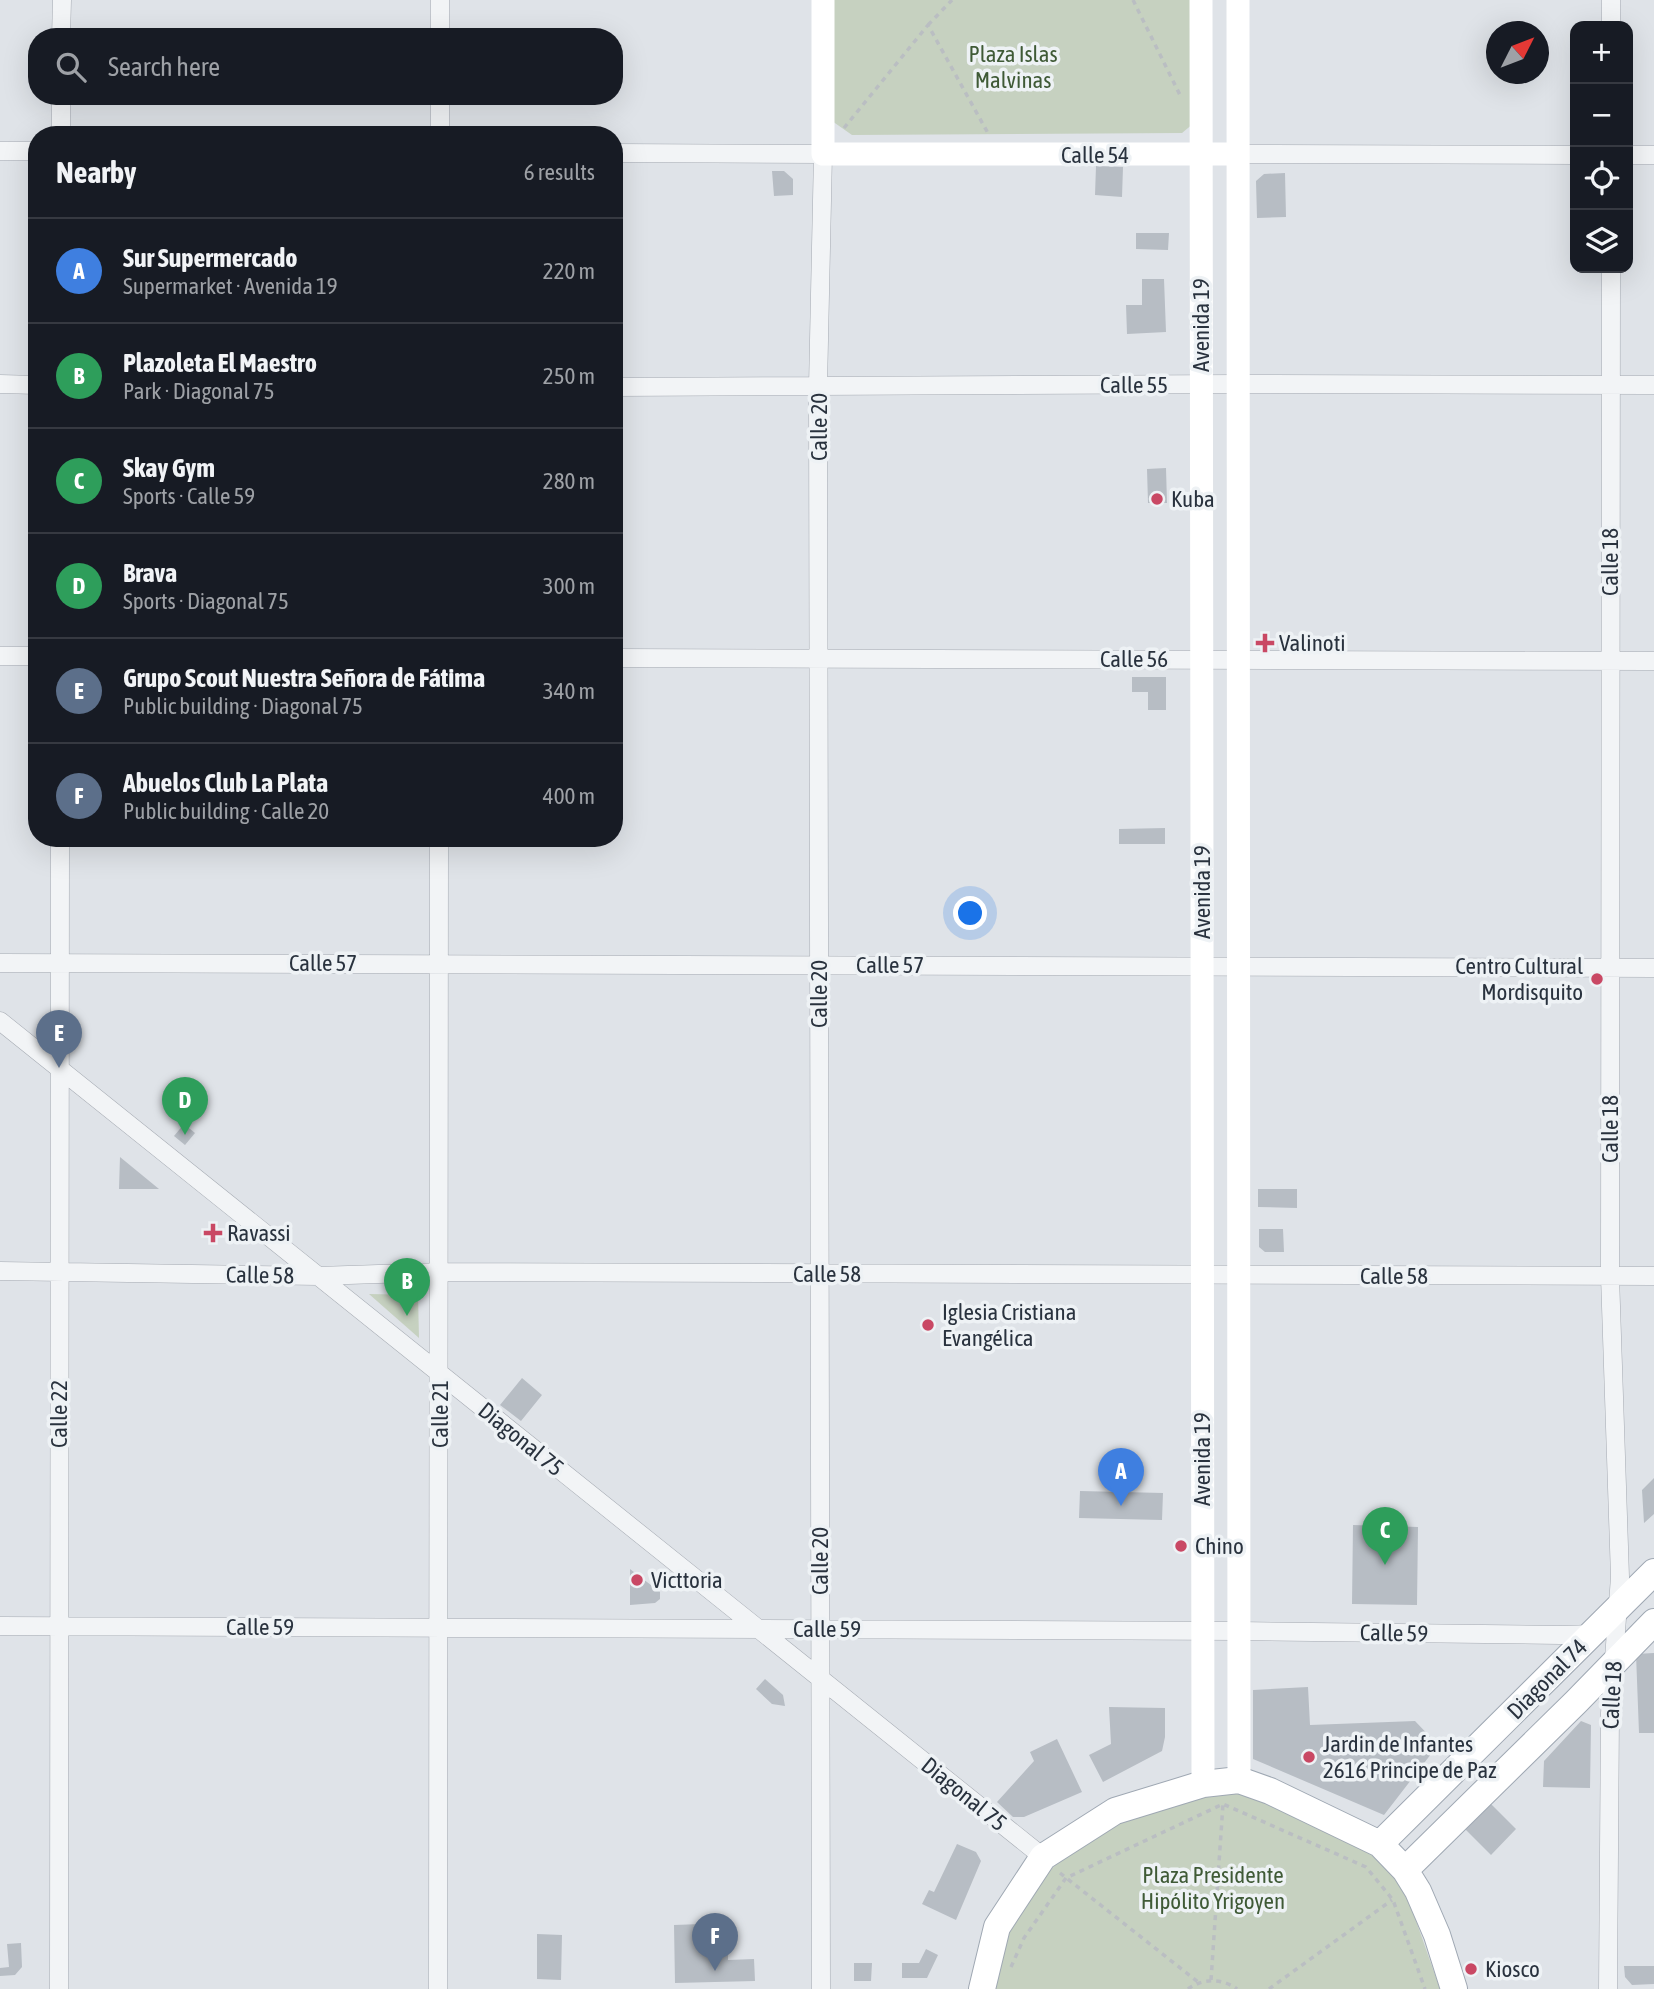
<!DOCTYPE html>
<html lang="en">
<head>
<meta charset="utf-8">
<style>
	body { margin:0; font-family:"Asap Condensed",sans-serif; background:#20242c; color:#f1f3f6 }
	.controls { position:absolute; right:21px; top:21px; display:grid; overflow:hidden; border-radius:14px; box-shadow:0 7px 28px #0002 }
	.controls button { width:63px; height:63px; display:grid; place-items:center; padding:0; border:0; border-bottom:2px solid #363941; background:#171b24; color:#f1f3f6; font:35px sans-serif }
	.compass { position:absolute; left:1486px; top:21px; width:63px; height:63px; border-radius:50%; background:#171b24; box-shadow:0 7px 28px #0002; rotate:48deg }
	.you { position:absolute; left:971px; top:914px; width:24px; height:24px; margin:-18px; border:5px solid #fff; border-radius:50%; background:#1a73e8; box-shadow:0 0 0 10px #1a73e833 }
	.badge { display:grid; place-items:center; width:46px; height:46px; border-radius:50%; background:#0f766e; color:#fff; font-size:23px; font-weight:700 }
	.pin { position:absolute; translate:-50% -58px; filter:drop-shadow(0 2px 4px #0008) }
	.pin::after { content:''; position:absolute; top:37px; width:24px; height:21px; background:inherit; clip-path:polygon(0 0,100% 0,50% 100%) }
	.list { margin:0; padding:0; list-style:none }
	h2 { display:flex; justify-content:space-between; align-items:center; height:91px; margin:0; padding:0 28px; font-size:30px }
	h2 small { font-size:23px; font-weight:400; color:#9ea1a6 }
	.list li { display:grid; grid-template-columns:46px 1fr auto; gap:21px; align-items:center; box-sizing:border-box; height:105px; padding:0 28px; border-top:2px solid #363941 }
	.list b { display:block; font-size:26px; white-space:nowrap }
	.list p { margin:0; font-size:23px; white-space:nowrap; color:#9ea1a6 }
	.list em { font-size:23px; font-style:normal; color:#9ea1a6 }
	.icon { flex:none; width:38px; height:38px; fill:none; stroke:currentColor; stroke-width:2; stroke-linecap:round; stroke-linejoin:round }
	.map { position:relative; flex:none; width:1654px; height:1989px; overflow:hidden }
	.search { position:absolute; background:#171b24; box-shadow:0 7px 28px #0002; left:28px; top:28px; width:595px; height:77px; display:flex; align-items:center; gap:18px; box-sizing:border-box; padding:0 24px; border-radius:28px; color:#9ea1a6; font-size:26px }
	.panel { position:absolute; background:#171b24; box-shadow:0 7px 28px #0002; left:28px; top:126px; width:595px; height:721px; border-radius:28px }
	.map>svg:first-child { display:block }
	.green { fill:#c6d1c0 }
	.building { fill:#b7bdc4 }
	.lines { fill:none; stroke-linecap:round; stroke-linejoin:round }
	.street-casing { stroke:#a5aab2; stroke-width:19 }
	.primary-casing { stroke:#9fa8b3; stroke-width:28 }
	.path { stroke:#babec2; stroke-width:3.5; stroke-dasharray:5 5; stroke-linecap:butt }
	.street { stroke:#f2f4f6; stroke-width:18 }
	.secondary { stroke:#fff; stroke-width:23 }
	.primary { stroke:#fff; stroke-width:26 }
	.poi-dot { fill:#c94864; stroke:#eef2f5; stroke-width:2.5 }
	.labels { text-anchor:middle; dominant-baseline:central; stroke-width:7; stroke-linejoin:round; paint-order:stroke }
	.park-label { font-size:23px; fill:#3f5a36; stroke:#eef2f5 }
	.street-label { font-size:23px; fill:#29323e; stroke:#eef2f5 }
	.poi-label { font-size:23px; fill:#29323e; stroke:#eef2f5; text-anchor:start }
</style>
</head>
<body>
<div class="map">
<svg width="1654" height="1989" viewBox="0 0 1654 1989">
	<rect width="100%" height="100%" fill="#dfe3e8"/>
	<path class="green" d="M 833,0 L 1194,0 L 1194,123 L 1182,133 L 852,135 L 832,121 Z
		M 369,1294 L 418,1295 L 419,1338 Z
		M 1191,1788 L 1240,1790 L 1376,1852 L 1401,1878 L 1440,1989 L 986,1989 L 1022,1896 L 1101,1823 Z"/>
	<path class="building" d="M 1096,166 L 1123,167 L 1122,197 L 1095,195 Z
		M 772,171 L 784,171 L 793,179 L 793,195 L 774,196 Z
		M 1285,173 L 1286,217 L 1257,218 L 1256,181 L 1264,174 Z
		M 1136,233 L 1169,233 L 1168,250 L 1136,249 Z
		M 1142,279 L 1164,279 L 1166,332 L 1127,334 L 1126,305 L 1142,305 Z
		M 1166,468 L 1167,503 L 1148,503 L 1147,469 Z
		M 1132,677 L 1166,677 L 1166,710 L 1148,710 L 1148,692 L 1132,692 Z
		M 1165,828 L 1165,844 L 1119,844 L 1119,829 Z
		M 184,1124 L 195,1133 L 185,1145 L 174,1136 Z
		M 120,1157 L 159,1189 L 119,1189 Z
		M 1258,1189 L 1297,1189 L 1297,1208 L 1258,1207 Z
		M 1259,1229 L 1283,1229 L 1284,1252 L 1265,1252 L 1259,1247 Z
		M 522,1378 L 542,1395 L 521,1421 L 500,1405 Z
		M 1654,1478 L 1654,1514 L 1644,1523 L 1642,1490 Z
		M 1080,1491 L 1163,1493 L 1162,1520 L 1079,1518 Z
		M 1353,1525 L 1418,1527 L 1417,1605 L 1352,1604 Z
		M 630,1569 L 660,1592 L 660,1599 L 655,1603 L 630,1605 Z
		M 1654,1653 L 1654,1733 L 1639,1733 L 1636,1654 Z
		M 765,1679 L 783,1695 L 785,1706 L 772,1704 L 756,1689 Z
		M 1308,1687 L 1310,1725 L 1415,1721 L 1438,1745 L 1384,1815 L 1253,1759 L 1253,1690 Z
		M 1109,1707 L 1165,1708 L 1165,1737 L 1162,1751 L 1103,1782 L 1089,1755 L 1111,1744 Z
		M 1581,1721 L 1591,1725 L 1590,1788 L 1543,1787 L 1544,1761 Z
		M 1057,1739 L 1082,1792 L 1024,1817 L 1013,1817 L 997,1802 L 1034,1761 L 1030,1752 Z
		M 1485,1798 L 1516,1829 L 1491,1855 L 1460,1824 Z
		M 957,1844 L 976,1852 L 981,1861 L 956,1920 L 922,1904 L 929,1890 L 934,1892 Z
		M 701,1924 L 701,1939 L 728,1939 L 728,1960 L 754,1959 L 755,1981 L 675,1983 L 674,1925 Z
		M 537,1934 L 562,1935 L 561,1980 L 537,1979 Z
		M 21,1943 L 22,1967 L 15,1975 L 0,1976 L 0,1968 L 9,1967 L 7,1944 Z
		M 926,1949 L 938,1955 L 927,1978 L 902,1978 L 902,1963 L 919,1963 Z
		M 854,1963 L 872,1963 L 871,1981 L 854,1981 Z
		M 1624,1966 L 1654,1966 L 1654,1984 L 1632,1985 L 1625,1977 Z"/>
	<g class="lines">
		<defs>
			<path id="street" d="M 1611,26 L 1611,0
				M 61,37 L 62,0
				M 440,37 L 440,0
				M 61,135 L 61,96
				M 440,135 L 440,96
				M 0,151 L 37,151
				M 614,153 L 823,154 L 818,387 L 821,1989
				M 1238,154 L 1575,155
				M 1628,155 L 1654,155
				M 0,384 L 37,385
				M 614,387 L 1238,384 L 1654,385
				M 0,656 L 37,656
				M 614,658 L 1654,661
				M 0,963 L 1654,968
				M 0,1021 L 1043,1857
				M 0,1271 L 318,1276 L 439,1272 L 1654,1276
				M 0,1626 L 1239,1631 L 1561,1635 L 1595,1634
				M 59,1989 L 60,838
				M 438,1989 L 439,838
				M 1608,1989 L 1610,1713 L 1620,1577 L 1610,1276 L 1611,268"/>
			<path id="primary" d="M 1380,1844 L 1654,1572
				M 1405,1870 L 1576,1702 L 1654,1622
				M 982,1989 L 997,1927 L 1043,1857 L 1115,1811 L 1203,1784 L 1239,1780 L 1270,1791 L 1380,1844 L 1405,1870 L 1418,1891 L 1437,1935 L 1454,1989"/>
		</defs>
		<use href="#street" class="street-casing"/>
		<use href="#primary" class="primary-casing"/>
		<path class="path" d="M 1133,0 L 1180,95
			M 928,25 L 952,0
			M 844,128 L 928,25 L 989,135
			M 1060,1873 L 1198,1982
			M 1011,1967 L 1024,1938 L 1066,1878 L 1223,1804 L 1366,1867 L 1393,1900 L 1425,1989
			M 1211,1980 L 1223,1804
			M 1188,1989 C 1203,1978 1222,1978 1237,1989
			M 1269,1989 L 1392,1900"/>
		<use href="#street" class="street"/>
		<path class="secondary" d="M 823,0 L 823,154 L 1238,154
			M 1201,0 L 1203,1784
			M 1238,0 L 1239,1780"/>
		<use href="#primary" class="primary"/>
	</g>
	<g class="poi-dot">
		<circle cx="1157" cy="499" r="7"/>
		<path d="M1261.5 632.5h7v7h7v7h-7v7h-7v-7h-7v-7h7z"/>
		<circle cx="1597" cy="979" r="7"/>
		<path d="M209.5 1222.5h7v7h7v7h-7v7h-7v-7h-7v-7h7z"/>
		<circle cx="928" cy="1325" r="7"/>
		<circle cx="1181" cy="1546" r="7"/>
		<circle cx="637" cy="1580" r="7"/>
		<circle cx="1309" cy="1757" r="7"/>
		<circle cx="1471" cy="1969" r="7"/>
	</g>
	<g class="labels">
		<g class="park-label">
			<text x="1013" y="54">Plaza Islas<tspan x="1013" dy="26">Malvinas</tspan></text>
			<text x="1213" y="1875">Plaza Presidente<tspan x="1213" dy="26">Hipólito Yrigoyen</tspan></text>
		</g>
		<g class="street-label">
			<text x="1095" y="155">Calle 54</text>
			<text transform="translate(1201 325) rotate(-90)">Avenida 19</text>
			<text x="1134" y="385">Calle 55</text>
			<text transform="translate(819 427) rotate(-90)">Calle 20</text>
			<text transform="translate(1610 562) rotate(-90)">Calle 18</text>
			<text x="1134" y="659">Calle 56</text>
			<text transform="translate(1202 892) rotate(-90)">Avenida 19</text>
			<text x="323" y="963">Calle 57</text>
			<text x="890" y="965">Calle 57</text>
			<text transform="translate(819 994) rotate(-90)">Calle 20</text>
			<text transform="translate(1610 1129) rotate(-90)">Calle 18</text>
			<text x="827" y="1274">Calle 58</text>
			<text transform="translate(260 1275) rotate(1)">Calle 58</text>
			<text x="1394" y="1276">Calle 58</text>
			<text transform="translate(59 1414) rotate(-90)">Calle 22</text>
			<text transform="translate(440 1414) rotate(-90)">Calle 21</text>
			<text transform="translate(521 1439) rotate(39)">Diagonal 75</text>
			<text transform="translate(1202 1459) rotate(-90)">Avenida 19</text>
			<text transform="translate(820 1561) rotate(-90)">Calle 20</text>
			<text x="260" y="1627">Calle 59</text>
			<text x="827" y="1629">Calle 59</text>
			<text transform="translate(1394 1633) rotate(1)">Calle 59</text>
			<text transform="translate(1547 1679) rotate(-45)">Diagonal 74</text>
			<text transform="translate(1612 1695) rotate(-87)">Calle 18</text>
			<text transform="translate(964 1794) rotate(39)">Diagonal 75</text>
		</g>
		<g class="poi-label">
			<text x="1171" y="499">Kuba</text>
			<text x="1279" y="643">Valinoti</text>
			<text x="1583" y="966" text-anchor="end">Centro Cultural<tspan x="1583" dy="26">Mordisquito</tspan></text>
			<text x="227" y="1233">Ravassi</text>
			<text x="942" y="1312">Iglesia Cristiana<tspan x="942" dy="26">Evangélica</tspan></text>
			<text x="1195" y="1546">Chino</text>
			<text x="651" y="1580">Victtoria</text>
			<text x="1323" y="1744">Jardin de Infantes<tspan x="1323" dy="26">2616 Principe de Paz</tspan></text>
			<text x="1485" y="1969">Kiosco</text>
		</g>
	</g>
</svg>
<div class="controls">
<button>+</button>
<button>−</button>
<button><svg class="icon" aria-label="locate" viewBox="0 0 24 24"><circle cx="12" cy="12" r="6"/><path d="M12 2v4M12 18v4M2 12h4M18 12h4"/></svg></button>
<button><svg class="icon" aria-label="layers" viewBox="0 0 24 24"><path d="M12 4l9 5-9 5-9-5zM3 14l9 5 9-5"/></svg></button>
</div>
<svg class="compass" viewBox="-18 -18 36 36"><path d="M0-13l5 13h-10z" fill="#e53935"/><path d="M0 13l5-13h-10z" fill="#9ea1a6"/></svg>
<div class="you"></div>
<div class="pin badge" style="left:1121px;top:1506px;background:#3f7fe0">A</div>
<div class="pin badge" style="left:407px;top:1316px;background:#2e9e5b">B</div>
<div class="pin badge" style="left:1385px;top:1565px;background:#2e9e5b">C</div>
<div class="pin badge" style="left:185px;top:1135px;background:#2e9e5b">D</div>
<div class="pin badge" style="left:59px;top:1068px;background:#5c6f8a">E</div>
<div class="pin badge" style="left:715px;top:1971px;background:#5c6f8a">F</div>
<div class="search"><svg class="icon" aria-label="search" viewBox="0 0 24 24"><circle cx="10" cy="10" r="6"/><path d="M15 15l6 6"/></svg>Search here</div>
<section class="panel">
<h2>Nearby<small>6 results</small></h2>
<ul class="list">
<li><span class="badge" style="background:#3f7fe0">A</span><div><b>Sur Supermercado</b><p>Supermarket · Avenida 19</p></div><em>220 m</em></li>
<li><span class="badge" style="background:#2e9e5b">B</span><div><b>Plazoleta El Maestro</b><p>Park · Diagonal 75</p></div><em>250 m</em></li>
<li><span class="badge" style="background:#2e9e5b">C</span><div><b>Skay Gym</b><p>Sports · Calle 59</p></div><em>280 m</em></li>
<li><span class="badge" style="background:#2e9e5b">D</span><div><b>Brava</b><p>Sports · Diagonal 75</p></div><em>300 m</em></li>
<li><span class="badge" style="background:#5c6f8a">E</span><div><b>Grupo Scout Nuestra Señora de Fátima</b><p>Public building · Diagonal 75</p></div><em>340 m</em></li>
<li><span class="badge" style="background:#5c6f8a">F</span><div><b>Abuelos Club La Plata</b><p>Public building · Calle 20</p></div><em>400 m</em></li>
</ul>
</section>
</div>
</body>
</html>
